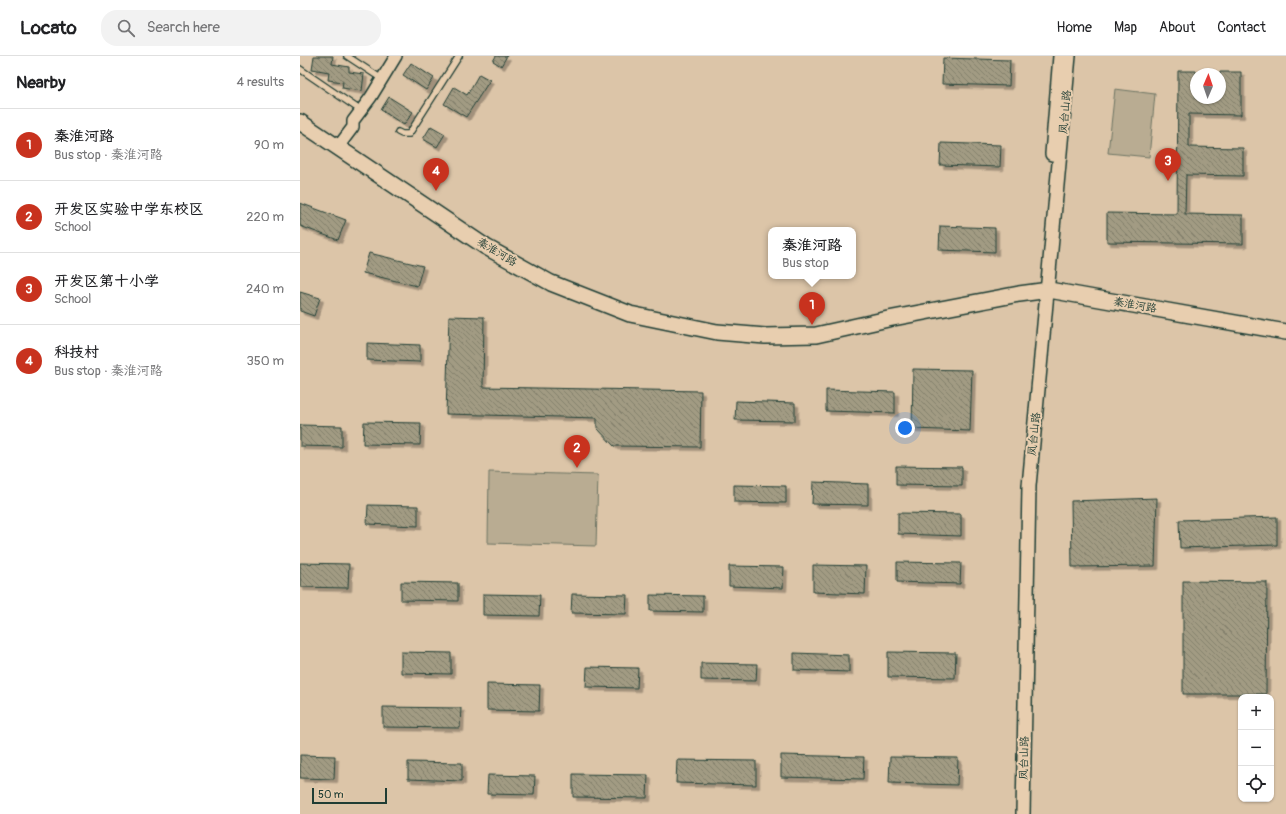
<!DOCTYPE html>
<html lang="en">
<head>
<meta charset="utf-8">
<style>
	body { margin:0; font-family:Pangolin,"LXGW WenKai TC",sans-serif; background:#f2f2f2; color:#202124 }
	.controls { position:absolute; right:12px; bottom:12px; display:grid; overflow:hidden; border-radius:8px; box-shadow:0 1px 3px #0004 }
	.controls button { width:36px; height:36px; display:grid; place-items:center; padding:0; border:0; border-bottom:1px solid #e0e0e0; background:#fff; color:#202124; font:20px sans-serif }
	.compass { position:absolute; left:890px; top:12px; width:36px; height:36px; border-radius:50%; background:#fff; box-shadow:0 1px 3px #0004; rotate:2deg }
	.scale { position:absolute; left:12px; bottom:10px; width:75px; box-sizing:border-box; padding-left:4px; border:2px solid #1f3d34; border-top:0; font-size:11px; line-height:14px; white-space:nowrap; color:#1f3d34; -webkit-text-stroke:3px #e8ceaf; paint-order:stroke }
	.you { position:absolute; left:605px; top:372px; width:14px; height:14px; margin:-10px; border:3px solid #fff; border-radius:50%; background:#1a73e8; box-shadow:0 0 0 6px #1a73e833 }
	.badge { display:grid; place-items:center; width:26px; height:26px; border-radius:50%; background:#c8321e; color:#fff; font-size:13px; font-weight:700 }
	.pin { position:absolute; translate:-50% -33px; filter:drop-shadow(0 1px 2px #0008) }
	.pin::after { content:''; position:absolute; top:21px; width:14px; height:12px; background:inherit; clip-path:polygon(0 0,100% 0,50% 100%) }
	.popup { position:absolute; left:468px; top:171px; width:88px; height:52px; box-sizing:border-box; display:grid; place-content:center; border-radius:8px; background:#fff; filter:drop-shadow(0 1px 3px #0005); font-size:13px; white-space:nowrap; color:#757577 }
	.popup b { font-size:15px; color:#202124 }
	.popup::after { content:''; position:absolute; left:50%; top:100%; margin-left:-8px; border:8px solid transparent; border-top-color:#fff }
	.list { margin:0; padding:0; list-style:none }
	h2 { display:flex; justify-content:space-between; align-items:center; height:52px; margin:0; padding:0 16px; font-size:17px }
	h2 small { font-size:13px; font-weight:400; color:#757577 }
	.list li { display:grid; grid-template-columns:26px 1fr auto; gap:12px; align-items:center; box-sizing:border-box; height:72px; padding:0 16px; border-top:1px solid #e0e0e0 }
	.list b { display:block; font-size:15px; white-space:nowrap }
	.list p { margin:0; font-size:13px; white-space:nowrap; color:#757577 }
	.list em { font-size:13px; font-style:normal; color:#757577 }
	.icon { flex:none; width:22px; height:22px; fill:none; stroke:currentColor; stroke-width:2; stroke-linecap:round; stroke-linejoin:round }
	.map { position:relative; flex:none; width:986px; height:758px; overflow:hidden }
	header { display:flex; align-items:center; gap:24px; box-sizing:border-box; height:56px; padding:0 20px; background:#fff; border-bottom:1px solid #e0e0e0 }
	header strong { font-size:19px }
	nav { display:flex; gap:22px; margin-inline-start:auto; font-size:14px }
	.search { width:280px; height:36px; background:#f2f2f2; display:flex; align-items:center; gap:10px; box-sizing:border-box; padding:0 14px; border-radius:16px; color:#757577; font-size:15px }
	main { display:flex }
	aside { flex:1; background:#fff }
	.map>svg:first-child { display:block }
	.green { fill:#b9ac92; stroke:#6c7463 }
	.building { fill:url(#building-back-hatch); stroke:#1f3d34; filter:url(#shadow) }
	.lines { fill:none; stroke-linecap:round; stroke-linejoin:round }
	.service-casing { stroke:#1f3d34; stroke-width:8 }
	.minor-casing { stroke:#1f3d34; stroke-width:14 }
	.tertiary-casing { stroke:#1f3d34; stroke-width:16 }
	.secondary-casing { stroke:#1f3d34; stroke-width:18 }
	.service { stroke:#e8ceaf; stroke-width:5.5 }
	.minor { stroke:#e8ceaf; stroke-width:11 }
	.tertiary { stroke:#e8ceaf; stroke-width:13 }
	.secondary { stroke:#e8ceaf; stroke-width:15 }
	.labels { text-anchor:middle; dominant-baseline:central; stroke-width:4; stroke-linejoin:round; paint-order:stroke }
	.street-label { font-size:11px; fill:#1f3d34; stroke:#e8ceaf }
</style>
</head>
<body>
<header>
<strong>Locato</strong>
<div class="search"><svg class="icon" aria-label="search" viewBox="0 0 24 24"><circle cx="10" cy="10" r="6"/><path d="M15 15l6 6"/></svg>Search here</div>
<nav><a>Home</a><a>Map</a><a>About</a><a>Contact</a></nav>
</header>
<main>
<aside>
<h2>Nearby<small>4 results</small></h2>
<ul class="list">
<li><span class="badge">1</span><div><b>秦淮河路</b><p>Bus stop · 秦淮河路</p></div><em>90 m</em></li>
<li><span class="badge">2</span><div><b>开发区实验中学东校区</b><p>School</p></div><em>220 m</em></li>
<li><span class="badge">3</span><div><b>开发区第十小学</b><p>School</p></div><em>240 m</em></li>
<li><span class="badge">4</span><div><b>科技村</b><p>Bus stop · 秦淮河路</p></div><em>350 m</em></li>
</ul>
</aside>
<div class="map">
<svg width="986" height="758" viewBox="0 0 986 758">
	<defs>
		<pattern id="building-back-hatch" width="6" height="6" patternUnits="userSpaceOnUse"><rect width="6" height="6" fill="#a29b83"/><path d="M-1 5l2 2M0 0l6 6M5-1l2 2" fill="none" stroke="#83806c"/></pattern>
		<filter id="shadow"><feDropShadow dx="3.5" dy="3.5" stdDeviation="0" flood-color="#0004"/></filter>
	</defs>
	<rect width="100%" height="100%" fill="#dcc5a8"/>
	<filter id="ink" filterUnits="userSpaceOnUse"><feTurbulence type="fractalNoise" baseFrequency=".025" numOctaves="2"/><feDisplacementMap in="SourceGraphic" scale="8" xChannelSelector="R" yChannelSelector="G"/><feConvolveMatrix kernelMatrix="1 2 1 2 8 2 1 2 1" color-interpolation-filters="sRGB"/></filter>
	<g filter="url(#ink)">
		<path class="green" d="M 815,33 L 855,38 L 849,101 L 808,97 Z
			M 189,416 L 298,419 L 296,490 L 188,487 Z"/>
		<path class="building" d="M 14,0 L 33,0 L 32,8 L 49,11 L 49,16 L 64,18 L 62,35 L 42,32 L 43,26 L 28,24 L 29,16 L 12,13 Z
			M 196,0 L 207,0 L 201,10 L 193,5 Z
			M 643,2 L 710,4 L 709,30 L 642,28 Z
			M 111,7 L 134,22 L 126,34 L 103,19 Z
			M 878,15 L 896,15 L 896,42 L 920,42 L 920,16 L 941,16 L 941,59 L 889,58 L 889,91 L 943,92 L 943,120 L 886,119 L 885,158 L 943,159 L 943,188 L 807,186 L 807,157 L 877,158 Z
			M 179,18 L 190,24 L 166,61 L 144,48 L 154,31 L 167,39 Z
			M 89,41 L 113,56 L 104,69 L 81,54 Z
			M 131,70 L 145,78 L 137,91 L 123,83 Z
			M 641,87 L 701,89 L 700,111 L 640,109 Z
			M 0,147 L 46,164 L 38,184 L 0,170 Z
			M 640,170 L 695,172 L 695,196 L 639,194 Z
			M 69,197 L 123,210 L 117,230 L 63,217 Z
			M 0,236 L 20,242 L 14,260 L 0,255 Z
			M 149,260 L 184,261 L 183,331 L 401,335 L 400,391 L 314,390 L 297,372 L 297,362 L 146,358 Z
			M 67,287 L 120,289 L 120,306 L 67,304 Z
			M 613,313 L 672,314 L 670,375 L 612,373 Z
			M 526,334 L 595,336 L 595,357 L 526,355 Z
			M 436,345 L 495,347 L 495,365 L 435,364 Z
			M 64,366 L 121,367 L 120,389 L 63,388 Z
			M 0,369 L 42,370 L 42,391 L 0,390 Z
			M 596,410 L 662,411 L 662,430 L 596,429 Z
			M 513,426 L 568,428 L 568,449 L 512,448 Z
			M 434,429 L 486,430 L 486,447 L 434,446 Z
			M 857,442 L 855,510 L 772,511 L 771,445 Z
			M 68,449 L 118,450 L 118,470 L 67,468 Z
			M 598,457 L 661,458 L 661,480 L 598,478 Z
			M 977,461 L 977,489 L 880,492 L 879,464 Z
			M 597,506 L 661,507 L 660,528 L 597,526 Z
			M 0,507 L 49,508 L 48,532 L 0,531 Z
			M 513,509 L 566,510 L 565,538 L 513,536 Z
			M 429,510 L 484,511 L 483,532 L 429,530 Z
			M 883,525 L 967,526 L 966,638 L 883,638 Z
			M 101,526 L 158,527 L 158,545 L 101,544 Z
			M 183,538 L 240,539 L 239,560 L 183,559 Z
			M 272,538 L 327,539 L 326,558 L 271,557 Z
			M 350,539 L 403,540 L 403,556 L 350,555 Z
			M 101,596 L 151,597 L 151,618 L 101,617 Z
			M 588,596 L 656,597 L 655,622 L 588,621 Z
			M 494,597 L 549,599 L 549,616 L 494,614 Z
			M 401,607 L 457,608 L 456,625 L 401,624 Z
			M 287,611 L 338,612 L 337,632 L 286,631 Z
			M 187,628 L 240,629 L 239,655 L 187,654 Z
			M 83,651 L 161,652 L 160,672 L 83,671 Z
			M 0,699 L 35,700 L 34,723 L 0,722 Z
			M 481,699 L 564,701 L 563,723 L 481,721 Z
			M 590,701 L 658,702 L 657,729 L 589,727 Z
			M 377,704 L 456,705 L 456,729 L 376,727 Z
			M 108,706 L 162,707 L 162,725 L 108,723 Z
			M 273,718 L 348,719 L 347,742 L 273,741 Z
			M 188,719 L 235,720 L 234,739 L 187,738 Z"/>
		<g class="lines">
			<defs>
				<path id="service" d="M 47,0 L 82,23
					M 0,13 L 60,54
					M 98,76 L 102,78 L 109,78 L 159,0"/>
				<path id="minor" d="M 38,91 L 53,71 L 53,65 L 71,41 L 96,0"/>
				<path id="tertiary" d="M 752,98 L 760,0
					M 723,758 L 729,430 L 769,0"/>
				<path id="secondary" d="M 0,66 L 186,191 L 251,227 L 330,258 L 417,276 L 465,280 L 516,279 L 588,263 L 719,238 L 749,234 L 986,276"/>
			</defs>
			<use href="#service" class="service-casing"/>
			<use href="#minor" class="minor-casing"/>
			<use href="#tertiary" class="tertiary-casing"/>
			<use href="#secondary" class="secondary-casing"/>
			<use href="#service" class="service"/>
			<use href="#minor" class="minor"/>
			<use href="#tertiary" class="tertiary"/>
			<use href="#secondary" class="secondary"/>
		</g>
	</g>
	<g class="labels">
		<g class="street-label">
			<text transform="translate(765 56) rotate(-85)">凤台山路</text>
			<text transform="translate(197 196) rotate(31)">秦淮河路</text>
			<text transform="translate(835 249) rotate(10)">秦淮河路</text>
			<text transform="translate(734 378) rotate(-84)">凤台山路</text>
			<text transform="translate(724 702) rotate(-89)">凤台山路</text>
		</g>
	</g>
</svg>
<div class="controls">
<button>+</button>
<button>−</button>
<button><svg class="icon" aria-label="locate" viewBox="0 0 24 24"><circle cx="12" cy="12" r="6"/><path d="M12 2v4M12 18v4M2 12h4M18 12h4"/></svg></button>
</div>
<svg class="compass" viewBox="-18 -18 36 36"><path d="M0-13l5 13h-10z" fill="#e53935"/><path d="M0 13l5-13h-10z" fill="#757577"/></svg>
<div class="scale">50 m</div>
<div class="you"></div>
<div class="pin badge" style="left:512px;top:269px">1</div>
<div class="popup"><b>秦淮河路</b>Bus stop</div>
<div class="pin badge" style="left:277px;top:412px">2</div>
<div class="pin badge" style="left:868px;top:125px">3</div>
<div class="pin badge" style="left:136px;top:135px">4</div>
</div>
</main>
</body>
</html>
